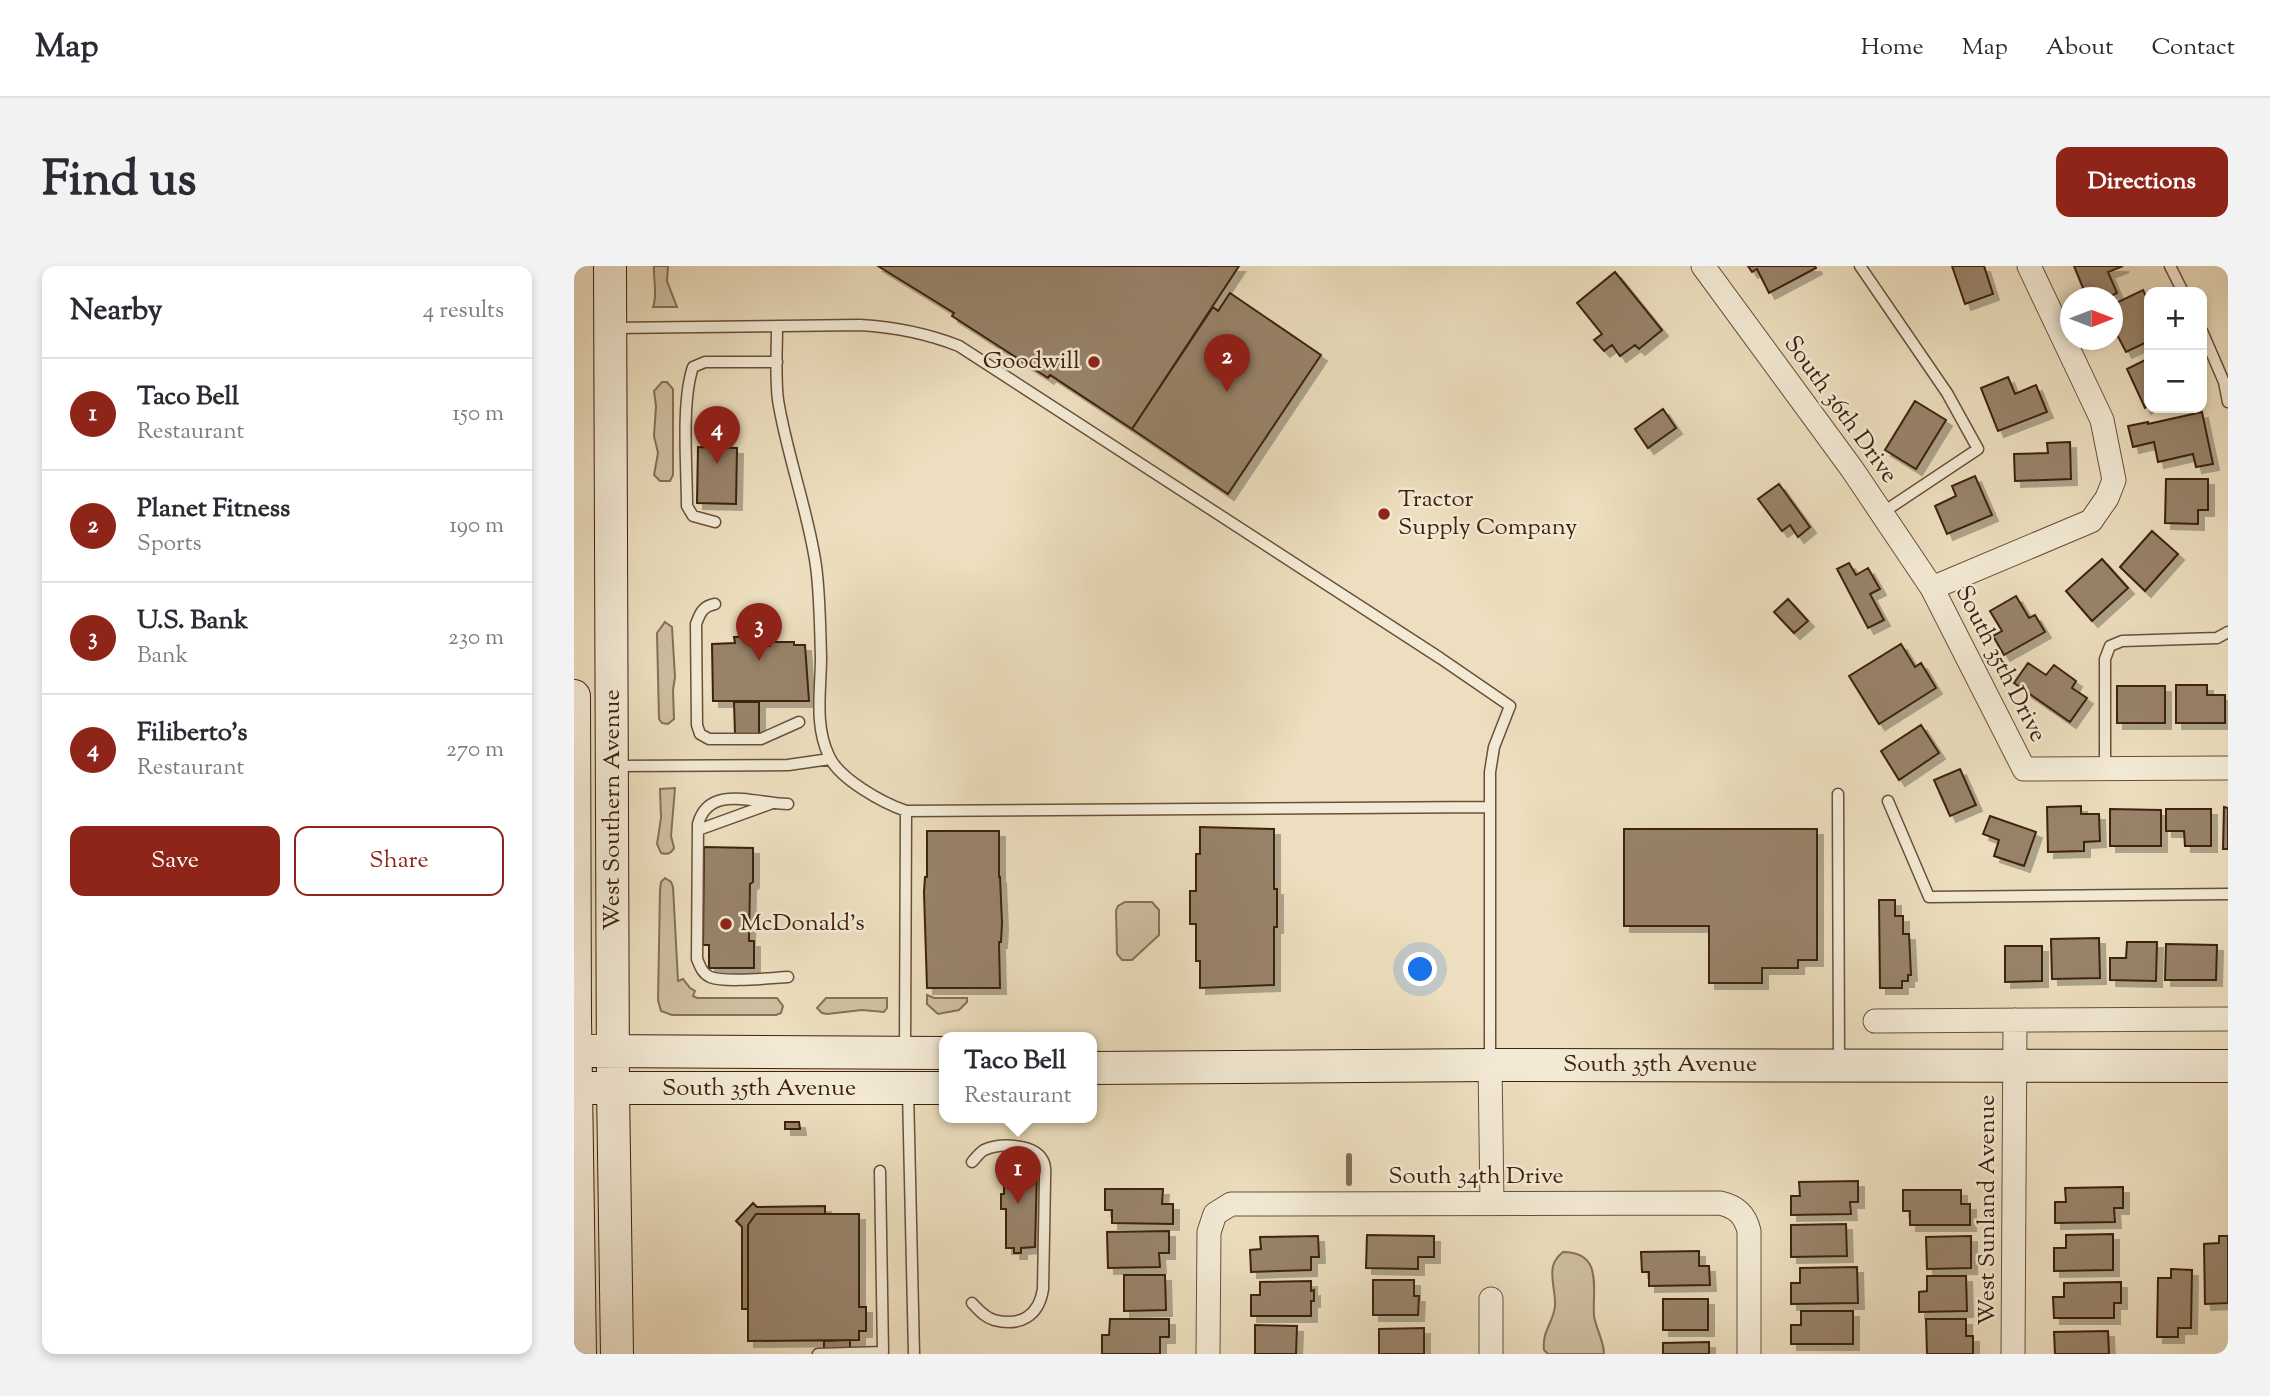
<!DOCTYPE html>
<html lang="en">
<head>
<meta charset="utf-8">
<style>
	body { margin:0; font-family:"Sorts Mill Goudy",serif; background:#f2f2f3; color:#2b2b33 }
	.controls { position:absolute; right:21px; top:21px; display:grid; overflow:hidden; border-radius:14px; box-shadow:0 4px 10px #0003 }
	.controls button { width:63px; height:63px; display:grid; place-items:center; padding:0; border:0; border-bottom:2px solid #e1e1e2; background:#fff; color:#2b2b33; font:35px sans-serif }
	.compass { position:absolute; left:1486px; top:21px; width:63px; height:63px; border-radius:50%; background:#fff; box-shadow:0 4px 10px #0003; rotate:90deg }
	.you { position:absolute; left:847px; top:704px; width:24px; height:24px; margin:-18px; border:5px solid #fff; border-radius:50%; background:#1a73e8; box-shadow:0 0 0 10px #1a73e833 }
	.badge { display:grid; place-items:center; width:46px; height:46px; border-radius:50%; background:#8f2418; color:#fff; font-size:23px; font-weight:700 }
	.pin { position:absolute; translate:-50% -58px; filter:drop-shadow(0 2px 4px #0008) }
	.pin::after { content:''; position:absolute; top:37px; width:24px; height:21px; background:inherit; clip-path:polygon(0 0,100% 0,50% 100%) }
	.popup { position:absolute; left:365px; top:766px; width:158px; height:91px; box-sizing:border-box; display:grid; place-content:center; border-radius:14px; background:#fff; filter:drop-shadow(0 2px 5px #0005); font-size:23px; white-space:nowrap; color:#7c7c81 }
	.popup b { font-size:26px; color:#2b2b33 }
	.popup::after { content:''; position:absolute; left:50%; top:100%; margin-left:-14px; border:14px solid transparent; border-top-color:#fff }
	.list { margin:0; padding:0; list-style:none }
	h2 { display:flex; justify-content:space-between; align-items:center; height:91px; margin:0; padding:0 28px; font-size:30px }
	h2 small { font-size:23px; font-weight:400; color:#7c7c81 }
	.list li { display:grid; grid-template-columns:46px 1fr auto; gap:21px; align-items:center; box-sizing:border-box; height:112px; padding:0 28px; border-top:2px solid #e1e1e2 }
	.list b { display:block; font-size:26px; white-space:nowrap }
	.list p { margin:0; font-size:23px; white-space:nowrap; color:#7c7c81 }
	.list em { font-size:23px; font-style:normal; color:#7c7c81 }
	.actions { display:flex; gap:14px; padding:21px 28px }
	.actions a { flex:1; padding:16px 0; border:2px solid #8f2418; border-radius:14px; text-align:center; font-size:24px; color:#8f2418 }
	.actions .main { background:#8f2418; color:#fff }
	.map { position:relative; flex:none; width:1654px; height:1088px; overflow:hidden; border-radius:14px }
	header { display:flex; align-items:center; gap:42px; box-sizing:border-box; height:98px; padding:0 35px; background:#fff; border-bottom:2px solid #e1e1e2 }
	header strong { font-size:33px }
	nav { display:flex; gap:38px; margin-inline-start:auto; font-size:24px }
	.intro { display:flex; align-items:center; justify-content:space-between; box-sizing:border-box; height:168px; padding:0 42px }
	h1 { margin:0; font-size:49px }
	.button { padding:18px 32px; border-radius:14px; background:#8f2418; color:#fff; font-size:24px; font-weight:700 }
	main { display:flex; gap:42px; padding:0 42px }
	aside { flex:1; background:#fff; border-radius:14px; box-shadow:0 4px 10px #0003 }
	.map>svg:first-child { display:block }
	.green { fill:#cebea0; stroke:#867057; stroke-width:2 }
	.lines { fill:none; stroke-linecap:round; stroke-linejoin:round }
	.stream { stroke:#836c54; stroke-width:6 }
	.building { fill:#98836a; stroke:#3e210e; stroke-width:2; filter:url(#shadow) }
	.lane-casing { stroke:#6a503a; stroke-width:13 }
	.street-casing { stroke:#6a503a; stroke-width:25 }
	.secondary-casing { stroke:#3e210e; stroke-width:34 }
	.lane { stroke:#f3ead5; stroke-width:10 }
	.street { stroke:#f3ead5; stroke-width:23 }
	.secondary { stroke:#f3ead5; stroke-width:32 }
	.poi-dot { fill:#8f2418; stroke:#f3ead5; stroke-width:2.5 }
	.labels { text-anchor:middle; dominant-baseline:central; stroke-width:5; stroke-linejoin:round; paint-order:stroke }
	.poi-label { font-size:24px; fill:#3e210e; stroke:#f3ead5; text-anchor:start }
	.street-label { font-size:24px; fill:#3e210e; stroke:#f3ead5 }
</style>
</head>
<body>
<header>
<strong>Map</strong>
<nav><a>Home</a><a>Map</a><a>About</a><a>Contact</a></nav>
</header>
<div class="intro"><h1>Find us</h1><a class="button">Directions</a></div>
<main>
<aside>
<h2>Nearby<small>4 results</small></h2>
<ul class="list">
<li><span class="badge">1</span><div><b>Taco Bell</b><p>Restaurant</p></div><em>150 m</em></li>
<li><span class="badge">2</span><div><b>Planet Fitness</b><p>Sports</p></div><em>190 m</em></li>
<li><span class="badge">3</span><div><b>U.S. Bank</b><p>Bank</p></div><em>230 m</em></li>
<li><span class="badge">4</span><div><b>Filiberto's</b><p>Restaurant</p></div><em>270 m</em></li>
</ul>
<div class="actions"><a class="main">Save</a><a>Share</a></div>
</aside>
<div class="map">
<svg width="1654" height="1088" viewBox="0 0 1654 1088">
	<defs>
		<filter id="shadow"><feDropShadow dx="6" dy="6" stdDeviation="0" flood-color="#0004"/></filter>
	</defs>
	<rect width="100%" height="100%" fill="#ecdebe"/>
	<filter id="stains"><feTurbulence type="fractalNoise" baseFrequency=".00286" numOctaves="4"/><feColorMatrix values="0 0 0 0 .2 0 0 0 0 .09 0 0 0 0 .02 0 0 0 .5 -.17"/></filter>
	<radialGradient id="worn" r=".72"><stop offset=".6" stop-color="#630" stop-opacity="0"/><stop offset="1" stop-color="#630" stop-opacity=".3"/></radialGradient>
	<path class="green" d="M 80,0 L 94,0 L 93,15 L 103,41 L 79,41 C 84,28 79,14 80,0 Z
		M 88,116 L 93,116 L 99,123 L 99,209 L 96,215 L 86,215 L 80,209 L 84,187 L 80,170 L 82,140 L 80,125 Z
		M 91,356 L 98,361 L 101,411 L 99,424 L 100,453 L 94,458 L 88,457 L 85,453 L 83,367 Z
		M 101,522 L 97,570 L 100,582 C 97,588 93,589 87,587 L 83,578 L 87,552 L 86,523 Z
		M 91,612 L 97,616 L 99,621 L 104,715 L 109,713 L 116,722 L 121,725 L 119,730 L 123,732 L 203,732 L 209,740 L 207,747 L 202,749 L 98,749 L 87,745 L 84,734 L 86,624 L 87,616 Z
		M 551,636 L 578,636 L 585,644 L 585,669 L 558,694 L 548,694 L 543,688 L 542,645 L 544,640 Z
		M 353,729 L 360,732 L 393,732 L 393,736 L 385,744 L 364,748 L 353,738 Z
		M 252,732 L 313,732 L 313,742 L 310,746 L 288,744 L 253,748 L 248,747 L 243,742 Z
		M 989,986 C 1030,986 1018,1024 1020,1050 C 1022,1063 1030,1075 1030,1088 L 974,1088 L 970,1084 C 968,1064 979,1058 981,1040 C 982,1027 976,1013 979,1000 C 981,993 984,990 989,986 Z"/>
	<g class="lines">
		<path class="stream" d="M 775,917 L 775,890"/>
	</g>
	<path class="building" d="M 304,0 L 665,0 L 558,163 L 476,109 L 474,112 L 378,50 L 380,47 Z
		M 1174,0 L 1241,0 L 1242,2 L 1195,27 L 1183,3 L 1178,6 Z
		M 1378,0 L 1410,0 L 1419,28 L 1391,38 Z
		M 1500,0 L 1549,0 L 1534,6 L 1543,27 L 1533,32 L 1513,32 Z
		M 1041,6 L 1088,64 L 1065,83 L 1061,79 L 1046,90 L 1038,79 L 1030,85 L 1020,74 L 1028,68 L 1003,37 Z
		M 1569,24 L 1575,37 L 1575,75 L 1552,86 L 1538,59 L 1538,39 Z
		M 656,27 L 747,89 L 654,228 L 558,163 L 639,41 L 644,45 Z
		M 1575,92 L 1575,140 L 1571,142 L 1553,103 Z
		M 1434,111 L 1441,128 L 1462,119 L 1473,146 L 1424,165 L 1407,122 Z
		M 1341,135 L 1372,154 L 1342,203 L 1311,184 Z
		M 1089,143 L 1102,162 L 1074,182 L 1061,163 Z
		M 1628,146 L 1639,198 L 1622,201 L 1619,188 L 1584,196 L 1580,176 L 1559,181 L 1554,160 L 1574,156 L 1574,158 Z
		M 1496,176 L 1497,213 L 1441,215 L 1440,188 L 1474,187 L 1473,177 Z
		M 124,181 L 163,182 L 162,238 L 123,237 Z
		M 1401,210 L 1418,249 L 1373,268 L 1361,240 L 1382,230 L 1378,220 Z
		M 1592,213 L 1634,213 L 1634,244 L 1624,244 L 1624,258 L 1591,257 Z
		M 1205,218 L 1236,261 L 1224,271 L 1216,259 L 1208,265 L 1184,233 Z
		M 1578,265 L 1604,288 L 1571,325 L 1546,301 Z
		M 1528,293 L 1554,322 L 1518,355 L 1492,325 Z
		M 1275,297 L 1282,309 L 1294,302 L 1306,323 L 1296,328 L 1310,354 L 1294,362 L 1263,303 Z
		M 1442,330 L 1455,352 L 1461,349 L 1471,366 L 1430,389 L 1419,370 L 1428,365 L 1416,345 Z
		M 1214,333 L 1234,355 L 1220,367 L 1200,346 Z
		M 187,370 L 187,380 L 196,380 L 196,376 L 220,376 L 220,379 L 231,379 L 235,435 L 139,435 L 138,378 L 161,377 L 160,371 Z
		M 1327,378 L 1341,401 L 1347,397 L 1362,422 L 1305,458 L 1275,410 Z
		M 1454,397 L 1472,409 L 1480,399 L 1502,415 L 1498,422 L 1513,432 L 1496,456 L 1440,417 Z
		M 1602,419 L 1633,419 L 1633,429 L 1651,429 L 1651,457 L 1602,457 Z
		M 1543,420 L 1591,420 L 1591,457 L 1543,457 Z
		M 160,436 L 185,436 L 185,468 L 161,468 Z
		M 1347,459 L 1365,487 L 1325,514 L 1307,485 Z
		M 1386,503 L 1402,539 L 1376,550 L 1360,514 Z
		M 1507,540 L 1507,548 L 1525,548 L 1526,575 L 1510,576 L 1510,585 L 1474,586 L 1473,541 Z
		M 1650,541 L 1654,542 L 1654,583 L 1649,583 Z
		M 1536,543 L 1587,544 L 1587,580 L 1536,580 Z
		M 1592,543 L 1637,543 L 1637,580 L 1611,580 L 1610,565 L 1592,565 Z
		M 1416,550 L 1462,566 L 1450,600 L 1420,590 L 1425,574 L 1409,568 Z
		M 626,561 L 700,563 L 700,623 L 703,623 L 703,661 L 700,661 L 700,719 L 626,722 L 626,695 L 622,695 L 622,658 L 616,658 L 616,625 L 622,625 L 622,588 L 626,588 Z
		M 1050,563 L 1243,563 L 1243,694 L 1224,694 L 1224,702 L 1188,702 L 1188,717 L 1135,717 L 1135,660 L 1050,660 Z
		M 353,565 L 425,565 L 425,611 L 426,611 L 428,657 L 427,676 L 425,676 L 426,722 L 353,722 L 350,626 L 351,611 L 353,611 Z
		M 130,581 L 179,582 L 179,616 L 176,618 L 175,675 L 180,675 L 180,702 L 135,702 L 135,679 L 129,679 Z
		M 1305,634 L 1321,634 L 1321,650 L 1329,650 L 1329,668 L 1335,668 L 1337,709 L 1334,709 L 1334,715 L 1328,715 L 1328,722 L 1306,722 Z
		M 1525,672 L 1526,712 L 1478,713 L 1477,673 Z
		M 1553,676 L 1583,676 L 1582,715 L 1536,714 L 1536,692 L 1552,692 Z
		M 1592,678 L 1643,679 L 1642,714 L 1591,714 Z
		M 1431,680 L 1468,680 L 1468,715 L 1431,716 Z
		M 211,856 L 225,856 L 226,863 L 211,863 Z
		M 442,898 L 451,898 L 451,899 L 456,899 L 456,902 L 463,902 L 461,981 L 447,982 L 447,987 L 440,987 L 440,982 L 432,982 L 432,943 L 427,943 L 427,928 L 430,928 L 430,900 L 442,900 Z
		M 1284,915 L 1284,936 L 1276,936 L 1277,948 L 1217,949 L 1217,930 L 1226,930 L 1225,916 Z
		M 1549,921 L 1549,942 L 1540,942 L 1541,956 L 1481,957 L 1481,936 L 1492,936 L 1491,922 Z
		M 531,923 L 589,923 L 588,938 L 599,938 L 599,958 L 538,957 L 538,944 L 531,944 Z
		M 1329,924 L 1387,924 L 1387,938 L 1396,938 L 1396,959 L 1336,959 L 1336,945 L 1329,945 Z
		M 179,937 L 183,941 L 251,940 L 251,948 L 182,948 L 174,959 L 174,1043 L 168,1043 L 168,961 L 162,955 Z
		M 182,948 L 285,948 L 285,1041 L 292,1041 L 292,1065 L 285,1065 L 285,1074 L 174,1075 L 174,959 Z
		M 1272,958 L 1273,990 L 1217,991 L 1217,959 Z
		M 595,965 L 595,987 L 585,987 L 586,1001 L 534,1002 L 533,966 Z
		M 1539,968 L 1539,1004 L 1480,1005 L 1480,982 L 1492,982 L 1492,969 Z
		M 793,969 L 860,970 L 860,991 L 844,991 L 844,1003 L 792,1002 Z
		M 744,970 L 745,991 L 737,991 L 737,1004 L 677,1006 L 676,984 L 687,983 L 686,971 Z
		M 1397,970 L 1397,1002 L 1353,1003 L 1352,971 Z
		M 1645,970 L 1654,970 L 1654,1037 L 1631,1038 L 1630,978 L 1645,977 Z
		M 1125,985 L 1125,1000 L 1135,1000 L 1136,1019 L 1075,1020 L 1075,1006 L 1068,1006 L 1067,986 Z
		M 1283,1001 L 1284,1037 L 1217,1038 L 1217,1017 L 1226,1017 L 1226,1002 Z
		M 1597,1003 L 1618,1004 L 1617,1062 L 1604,1062 L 1604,1071 L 1583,1071 L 1584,1012 L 1597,1012 Z
		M 550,1009 L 591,1009 L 592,1044 L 550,1045 Z
		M 1353,1010 L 1392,1010 L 1393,1045 L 1345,1046 L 1345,1026 L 1353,1025 Z
		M 799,1014 L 840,1014 L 840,1030 L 845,1030 L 844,1049 L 799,1049 Z
		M 737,1015 L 737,1025 L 740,1024 L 740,1035 L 737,1035 L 737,1050 L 677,1050 L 677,1029 L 686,1029 L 686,1016 Z
		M 1547,1016 L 1547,1037 L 1540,1037 L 1540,1052 L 1480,1052 L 1479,1031 L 1490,1031 L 1490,1017 Z
		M 1089,1033 L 1134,1033 L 1134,1064 L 1089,1064 Z
		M 1227,1045 L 1279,1045 L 1279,1078 L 1217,1078 L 1217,1059 L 1227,1059 Z
		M 536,1053 L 595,1053 L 595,1071 L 586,1071 L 586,1088 L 528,1088 L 528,1069 L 535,1069 Z
		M 1352,1053 L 1392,1053 L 1392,1070 L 1399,1070 L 1399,1088 L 1353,1088 Z
		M 681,1059 L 723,1060 L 722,1088 L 681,1088 Z
		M 850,1062 L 850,1088 L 805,1088 L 805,1063 Z
		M 1534,1065 L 1535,1088 L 1481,1088 L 1480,1066 Z
		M 276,1074 L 276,1088 L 250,1088 L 250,1075 Z
		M 1135,1076 L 1135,1088 L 1089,1088 L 1089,1077 Z"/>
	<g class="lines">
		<defs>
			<path id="lane" d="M 1286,0 L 1373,127 L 1404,183 L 1308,247
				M 1596,0 L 1609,26
				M 203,60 C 203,84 201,110 204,134 C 213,190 234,244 242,300 C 246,330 246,361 247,391 C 247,424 240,459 255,490 C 265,513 309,537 332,545 L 914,541
				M 38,62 L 286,59 C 321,61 352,67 385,80 L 866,392 L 936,440 L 920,481 L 916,506 L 916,796
				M 1628,65 L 1650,116 L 1654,136
				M 141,256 L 119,250 L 113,240 C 113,201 107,136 119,101 L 131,96 L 203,96
				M 141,338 C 129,340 126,347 122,358 L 123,459 L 126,468 L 135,473 L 187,473 L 225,456
				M 42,500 L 214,499 L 256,493
				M 1531,503 L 1531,393 L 1536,380 L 1548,375 L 1643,372 L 1654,366
				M 1264,528 L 1265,798
				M 1314,535 L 1355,631 L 1654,628
				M 214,538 C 183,538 135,517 124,558 L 123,693 C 126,700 128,707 136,711 C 151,717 196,712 214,711
				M 124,564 L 196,538
				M 331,783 L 332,545
				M 334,825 L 340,1088
				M 398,1037 C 404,1043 410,1051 420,1054 C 446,1061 465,1050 469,1023 L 471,914 C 471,909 472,902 470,897 C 463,877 426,877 410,884 C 405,887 402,892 398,896
				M 244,1088 L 309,1086 L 306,905"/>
			<path id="street" d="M 1129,0 L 1278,203 L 1358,322 L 1450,503 L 1654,502
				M 1358,322 L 1517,255 L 1533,232 L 1540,214 L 1528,154 L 1455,0
				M 1301,755 L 1654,753
				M 916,799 L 918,937
				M 917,1033 L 917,1088
				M 634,1088 L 635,966 L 641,948 L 657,938 L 1146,937 C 1163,941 1171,949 1175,965 L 1175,1088
				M 1439,1088 L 1441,754"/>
			<path id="secondary" d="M 36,0 L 39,822 L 43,1088
				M 0,430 L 1,752 L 6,1088
				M 18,785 L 370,787
				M 518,802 L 916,799 L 1654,800
				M 18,822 L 370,822"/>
		</defs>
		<use href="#lane" class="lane-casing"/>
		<use href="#street" class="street-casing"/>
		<use href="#secondary" class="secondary-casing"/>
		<use href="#lane" class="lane"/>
		<use href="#street" class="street"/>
		<use href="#secondary" class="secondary"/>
	</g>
	<g class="poi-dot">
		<circle cx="520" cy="96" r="7"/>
		<circle cx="810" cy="248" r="7"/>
		<circle cx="152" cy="658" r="7"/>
	</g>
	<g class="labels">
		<g class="poi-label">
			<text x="506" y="96" text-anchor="end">Goodwill</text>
			<text x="824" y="234">Tractor<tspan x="824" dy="28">Supply Company</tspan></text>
			<text x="166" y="658">McDonald's</text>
		</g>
		<g class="street-label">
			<text transform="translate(1266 144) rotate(54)">South 36th Drive</text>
			<text transform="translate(1426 398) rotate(63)">South 35th Drive</text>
			<text transform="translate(39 544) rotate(-90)">West Southern Avenue</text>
			<text x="1086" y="799">South 35th Avenue</text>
			<text x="185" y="823">South 35th Avenue</text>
			<text x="902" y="911">South 34th Drive</text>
			<text transform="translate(1414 944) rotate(-90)">West Sunland Avenue</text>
		</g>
	</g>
	<rect width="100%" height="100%" filter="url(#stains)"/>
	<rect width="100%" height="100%" fill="url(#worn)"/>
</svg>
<div class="controls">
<button>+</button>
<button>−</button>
</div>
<svg class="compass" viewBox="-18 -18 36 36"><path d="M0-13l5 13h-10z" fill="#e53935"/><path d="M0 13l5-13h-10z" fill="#7c7c81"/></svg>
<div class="you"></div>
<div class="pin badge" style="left:444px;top:938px">1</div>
<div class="popup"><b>Taco Bell</b>Restaurant</div>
<div class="pin badge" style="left:653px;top:126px">2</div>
<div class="pin badge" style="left:185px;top:395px">3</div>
<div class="pin badge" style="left:143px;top:198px">4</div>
</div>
</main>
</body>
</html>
